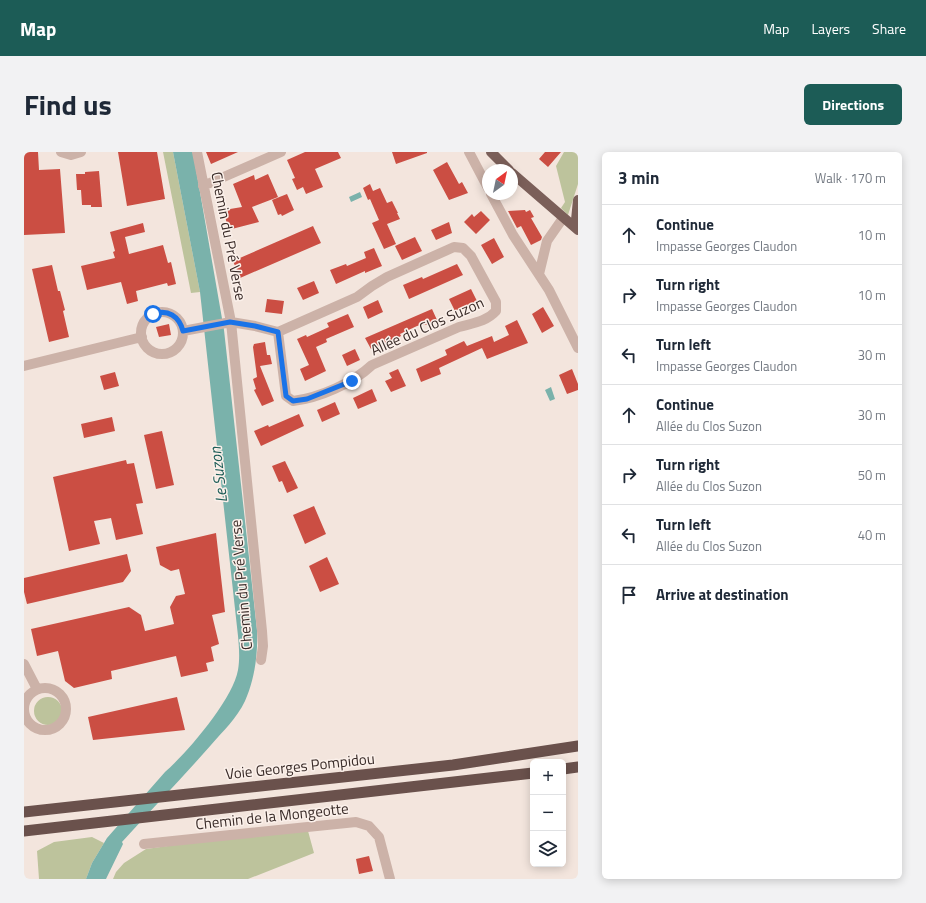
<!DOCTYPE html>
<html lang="en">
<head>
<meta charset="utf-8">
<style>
	body { margin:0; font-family:"Titillium Web",sans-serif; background:#f2f2f3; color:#1f2937 }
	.controls { position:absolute; right:12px; bottom:12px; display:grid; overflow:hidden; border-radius:6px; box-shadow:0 2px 10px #0003 }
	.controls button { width:36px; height:36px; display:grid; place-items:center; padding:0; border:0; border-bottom:1px solid #e0e1e3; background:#fff; color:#1f2937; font:20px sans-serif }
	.compass { position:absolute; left:458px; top:12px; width:36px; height:36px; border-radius:50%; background:#fff; box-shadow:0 2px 10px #0003; rotate:33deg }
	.stop { position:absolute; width:12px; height:12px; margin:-9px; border:3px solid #1a73e8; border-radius:50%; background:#fff }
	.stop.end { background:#1a73e8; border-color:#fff; box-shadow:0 1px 4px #0008 }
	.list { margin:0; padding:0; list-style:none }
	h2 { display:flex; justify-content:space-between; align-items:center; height:52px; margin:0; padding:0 16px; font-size:17px }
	h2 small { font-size:13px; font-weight:400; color:#747a83 }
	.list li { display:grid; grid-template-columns:26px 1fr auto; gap:12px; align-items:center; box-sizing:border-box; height:60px; padding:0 16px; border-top:1px solid #e0e1e3 }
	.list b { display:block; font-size:15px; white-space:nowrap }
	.list p { margin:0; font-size:13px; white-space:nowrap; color:#747a83 }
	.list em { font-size:13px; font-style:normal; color:#747a83 }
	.icon { flex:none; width:22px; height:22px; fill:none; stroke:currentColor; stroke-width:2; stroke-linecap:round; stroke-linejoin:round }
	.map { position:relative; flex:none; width:554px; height:727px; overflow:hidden; border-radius:6px }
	header { display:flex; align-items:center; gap:24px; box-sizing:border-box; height:56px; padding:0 20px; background:#1c5c56; color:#fff }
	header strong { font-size:19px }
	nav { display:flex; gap:22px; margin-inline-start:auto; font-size:14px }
	.intro { display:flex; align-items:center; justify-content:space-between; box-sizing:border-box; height:96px; padding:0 24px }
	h1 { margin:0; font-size:28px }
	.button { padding:10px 18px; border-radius:6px; background:#1c5c56; color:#fff; font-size:14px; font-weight:700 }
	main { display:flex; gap:24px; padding:0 24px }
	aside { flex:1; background:#fff; border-radius:6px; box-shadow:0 2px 10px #0003 }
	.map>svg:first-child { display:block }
	.green { fill:#bdc39c }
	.water { fill:#7ab2ab }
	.building { fill:#cb4e43 }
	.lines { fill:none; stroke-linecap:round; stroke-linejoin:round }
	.minor { stroke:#ccb2a8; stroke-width:10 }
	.primary { stroke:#7b5f59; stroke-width:10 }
	.trunk { stroke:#6a514c; stroke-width:11 }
	.route { stroke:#1a73e8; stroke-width:5 }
	.labels { text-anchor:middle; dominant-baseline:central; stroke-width:3; stroke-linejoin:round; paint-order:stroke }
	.street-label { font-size:15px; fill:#392b28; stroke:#fbf0ea }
	.water-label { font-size:16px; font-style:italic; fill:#1c5c56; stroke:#fbf0ea }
</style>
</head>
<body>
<header>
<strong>Map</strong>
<nav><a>Map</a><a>Layers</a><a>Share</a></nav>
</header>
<div class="intro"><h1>Find us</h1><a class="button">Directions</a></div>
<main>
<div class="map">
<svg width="554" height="727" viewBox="0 0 554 727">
	<rect width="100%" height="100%" fill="#f3e5dd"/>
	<path class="green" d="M 139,0 L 149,0 L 176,140 L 167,141 Z
		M 540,0 L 554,0 L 554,32 L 544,63 L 537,56 L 541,50 L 532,14 Z
		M10 559a14 14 0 1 1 28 0a14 14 0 1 1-28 0Z
		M 284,679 L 290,701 L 224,727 L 89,727 L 92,720 L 100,711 L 122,697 L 151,693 Z
		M 68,685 L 80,691 L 68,711 L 62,727 L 15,727 L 13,699 L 30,690 Z"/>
	<path class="water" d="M 149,0 L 169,0 L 200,178 L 233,478 C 234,501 231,527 221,549 C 213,566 199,579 187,593 C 158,626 128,657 98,690 L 99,692 L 82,727 L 62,727 L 68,711 L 83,686 L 141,620 C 164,600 209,547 214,518 C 216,506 215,495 214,484 L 176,140 Z
		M 336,40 L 338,45 L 327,50 L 325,45 Z
		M 527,235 L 531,247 L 526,249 L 521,238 Z"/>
	<path class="building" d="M 0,0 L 14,0 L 15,18 L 36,17 L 41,81 L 0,83 Z
		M 94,0 L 133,0 L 141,47 L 103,54 Z
		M 182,0 L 214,0 L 187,12 Z
		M 281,0 L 314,0 L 317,6 L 291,17 L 299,35 L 282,42 L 279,35 L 273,38 L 268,27 L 271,26 L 263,8 Z
		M 368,0 L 403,0 L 403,1 L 372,12 Z
		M 521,0 L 537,0 L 524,15 L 515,7 Z
		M 423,10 L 435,32 L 438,30 L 444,41 L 425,48 L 409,18 Z
		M 75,19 L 78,55 L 67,55 L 67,53 L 58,53 L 57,38 L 53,38 L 52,22 L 61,22 L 61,20 Z
		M 244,22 L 254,45 L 228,55 L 235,70 L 204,78 L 200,58 L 218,55 L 209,32 L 230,23 L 231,28 Z
		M 346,32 L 349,39 L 356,36 L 363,51 L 368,49 L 374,61 L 373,61 L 376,67 L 363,72 L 372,92 L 360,97 L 348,71 L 355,68 L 346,47 L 344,48 L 339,36 Z
		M 263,42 L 270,58 L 258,64 L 257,62 L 254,63 L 248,48 Z
		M 501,58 L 502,60 L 506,58 L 510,65 L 507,66 L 518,85 L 517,88 L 507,93 L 497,74 L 493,76 L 484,59 Z
		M 457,59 L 466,68 L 452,82 L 440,70 L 448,62 L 450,65 Z
		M 425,70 L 428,81 L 412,88 L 407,78 Z
		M 119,71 L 121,80 L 101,85 L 105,102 L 139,93 L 144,111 L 147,110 L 152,132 L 144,134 L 143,131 L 112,139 L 114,149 L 103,152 L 97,130 L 63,138 L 57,114 L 91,106 L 89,100 L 91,99 L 86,80 Z
		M 289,74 L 297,91 L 216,126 L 209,109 Z
		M 391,85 L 398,99 L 378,108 L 371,94 Z
		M 470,86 L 480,105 L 468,112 L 457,93 Z
		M 350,96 L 358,114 L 341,121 L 341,119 L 312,132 L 306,118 L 322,112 L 323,114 L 342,106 L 340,100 Z
		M 433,112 L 439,123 L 385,147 L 379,133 L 398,125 L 399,127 Z
		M 28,113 L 34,139 L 36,139 L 41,158 L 39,159 L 45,185 L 25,190 L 8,117 Z
		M 290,129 L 295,141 L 279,148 L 273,136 Z
		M 447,137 L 453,149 L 431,159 L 425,147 Z
		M 243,147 L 260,149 L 258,162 L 241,160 Z
		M 354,148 L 359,160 L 344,167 L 339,155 Z
		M 519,155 L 530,174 L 518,181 L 508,162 Z
		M 408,157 L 413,168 L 402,173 L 401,172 L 393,174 L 376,182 L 377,184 L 363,191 L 363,192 L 347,197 L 341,186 Z
		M 324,162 L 330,175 L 302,187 L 303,190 L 292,195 L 302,219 L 281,229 L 276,217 L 285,213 L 273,187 L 282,183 L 283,185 L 305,175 L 303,171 Z
		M 493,168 L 504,191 L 463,207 L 458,196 L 415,216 L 417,222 L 397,230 L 392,217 L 423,203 L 421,198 L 440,189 L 443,194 L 468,184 L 470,190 L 485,183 L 481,174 Z
		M 145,172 L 147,183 L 135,185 L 132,175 Z
		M 241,190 L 243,203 L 246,203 L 248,212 L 236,214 L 250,249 L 238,254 L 230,238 L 232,237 L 229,227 L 233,225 L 229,195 L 230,192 Z
		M 331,197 L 336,208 L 323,214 L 318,203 Z
		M 374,217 L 382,234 L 367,240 L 361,229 L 368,226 L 365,221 Z
		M 548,217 L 554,232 L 554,238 L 543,242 L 535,223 Z
		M 91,220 L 95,234 L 80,238 L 76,224 Z
		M 348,237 L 353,249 L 334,257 L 329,246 Z
		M 311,250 L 316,262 L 298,270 L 293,258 Z
		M 275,262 L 280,274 L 237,294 L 230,279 L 244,273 L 245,275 Z
		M 88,265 L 91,279 L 60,286 L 57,272 Z
		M 138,279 L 150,333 L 132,337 L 120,283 Z
		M 102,308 L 103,312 L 110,311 L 119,351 L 112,352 L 119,382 L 92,388 L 87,366 L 70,369 L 76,392 L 45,399 L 29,325 Z
		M 261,309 L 274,336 L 263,341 L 258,329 L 255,330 L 248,314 Z
		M 290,354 L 302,382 L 281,392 L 269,363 Z
		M 192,381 L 201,460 L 188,463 L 195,492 L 187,495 L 190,509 L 182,511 L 184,519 L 157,525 L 152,504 L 87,519 L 88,527 L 50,536 L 41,529 L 34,499 L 13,504 L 7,477 L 105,455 L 117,463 L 121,479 L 150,472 L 146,455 L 152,444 L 161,442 L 155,417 L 147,419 L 136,413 L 132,395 Z
		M 103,402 L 107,419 L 99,430 L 3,452 L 0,440 L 0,426 Z
		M 303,405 L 315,432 L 296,440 L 285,414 Z
		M 153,545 L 161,578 L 69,588 L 64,565 Z
		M 345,704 L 349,719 L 335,722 L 332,707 Z"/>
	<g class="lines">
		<path class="minor" d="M 37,0 L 47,3 L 57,0
			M 173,0 L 207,170 L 238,479 L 239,494 L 237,508
			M 445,0 L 464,36
			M 179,34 L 257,0
			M 467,42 L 489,83 L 525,138 L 554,196
			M 515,122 L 523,89 L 539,66
			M117 181a21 21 0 1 1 42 0a21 21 0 1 1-42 0Z
			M 159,179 L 207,170 L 231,174 L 254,180 L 333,145 L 348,134 L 363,125 L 430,95 L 439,96 L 447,104 L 472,150 L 472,159 C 462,170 449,171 435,175 L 348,213 C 329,231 295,246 269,249 L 262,244 L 254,180
			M 0,214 L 118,185
			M 0,512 L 13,537
			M0 557a21 21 0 1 1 42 0a21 21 0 1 1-42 0Z
			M 120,692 L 332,670 L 345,674 L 355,685 L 366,727"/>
		<path class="primary" d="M 467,0 L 485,18
			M 488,21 L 554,78
			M 554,48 L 552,68 L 554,72"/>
		<path class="trunk" d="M 539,617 L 554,615
			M 0,660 L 429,613 L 554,594
			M 0,679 L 509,621"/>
	</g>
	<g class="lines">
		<path class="route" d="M 129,162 C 144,157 155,164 159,179 L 206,170 L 231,174 L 254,180 L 262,244 L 269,249 L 283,247 L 328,229"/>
	</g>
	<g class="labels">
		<g class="street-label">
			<text transform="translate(205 84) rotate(79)">Chemin du Pré Verse</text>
			<text transform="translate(403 174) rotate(-24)">Allée du Clos Suzon</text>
			<text transform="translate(217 433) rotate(-95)">Chemin du Pré Verse</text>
			<text transform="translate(276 614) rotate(-6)">Voie Georges Pompidou</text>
			<text transform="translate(248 664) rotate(-6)">Chemin de la Mongeotte</text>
		</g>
		<g class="water-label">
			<text transform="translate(194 323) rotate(-97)">Le Suzon</text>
		</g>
	</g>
</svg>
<div class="controls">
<button>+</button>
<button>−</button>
<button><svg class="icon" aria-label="layers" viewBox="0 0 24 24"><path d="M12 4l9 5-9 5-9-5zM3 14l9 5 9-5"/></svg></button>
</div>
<svg class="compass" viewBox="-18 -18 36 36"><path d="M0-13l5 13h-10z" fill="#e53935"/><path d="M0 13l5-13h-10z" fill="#747a83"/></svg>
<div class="stop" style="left:129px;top:162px"></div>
<div class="stop end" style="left:328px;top:229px"></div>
</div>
<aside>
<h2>3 min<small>Walk · 170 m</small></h2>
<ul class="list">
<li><svg class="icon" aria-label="ahead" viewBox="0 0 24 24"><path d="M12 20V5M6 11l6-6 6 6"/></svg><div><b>Continue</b><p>Impasse Georges Claudon</p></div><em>10 m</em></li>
<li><svg class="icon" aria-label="right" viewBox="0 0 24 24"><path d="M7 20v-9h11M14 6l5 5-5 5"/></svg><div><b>Turn right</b><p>Impasse Georges Claudon</p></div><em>10 m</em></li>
<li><svg class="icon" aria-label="left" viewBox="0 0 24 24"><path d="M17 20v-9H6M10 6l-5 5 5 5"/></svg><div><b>Turn left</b><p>Impasse Georges Claudon</p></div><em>30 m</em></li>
<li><svg class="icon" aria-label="ahead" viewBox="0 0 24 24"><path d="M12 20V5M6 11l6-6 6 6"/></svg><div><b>Continue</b><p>Allée du Clos Suzon</p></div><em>30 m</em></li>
<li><svg class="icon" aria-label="right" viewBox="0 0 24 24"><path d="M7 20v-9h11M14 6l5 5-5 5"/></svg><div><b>Turn right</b><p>Allée du Clos Suzon</p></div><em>50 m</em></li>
<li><svg class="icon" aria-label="left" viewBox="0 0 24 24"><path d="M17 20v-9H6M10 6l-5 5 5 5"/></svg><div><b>Turn left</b><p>Allée du Clos Suzon</p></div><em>40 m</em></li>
<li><svg class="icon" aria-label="arrive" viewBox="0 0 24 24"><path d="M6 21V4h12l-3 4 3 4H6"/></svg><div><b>Arrive at destination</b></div></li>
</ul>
</aside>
</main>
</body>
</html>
